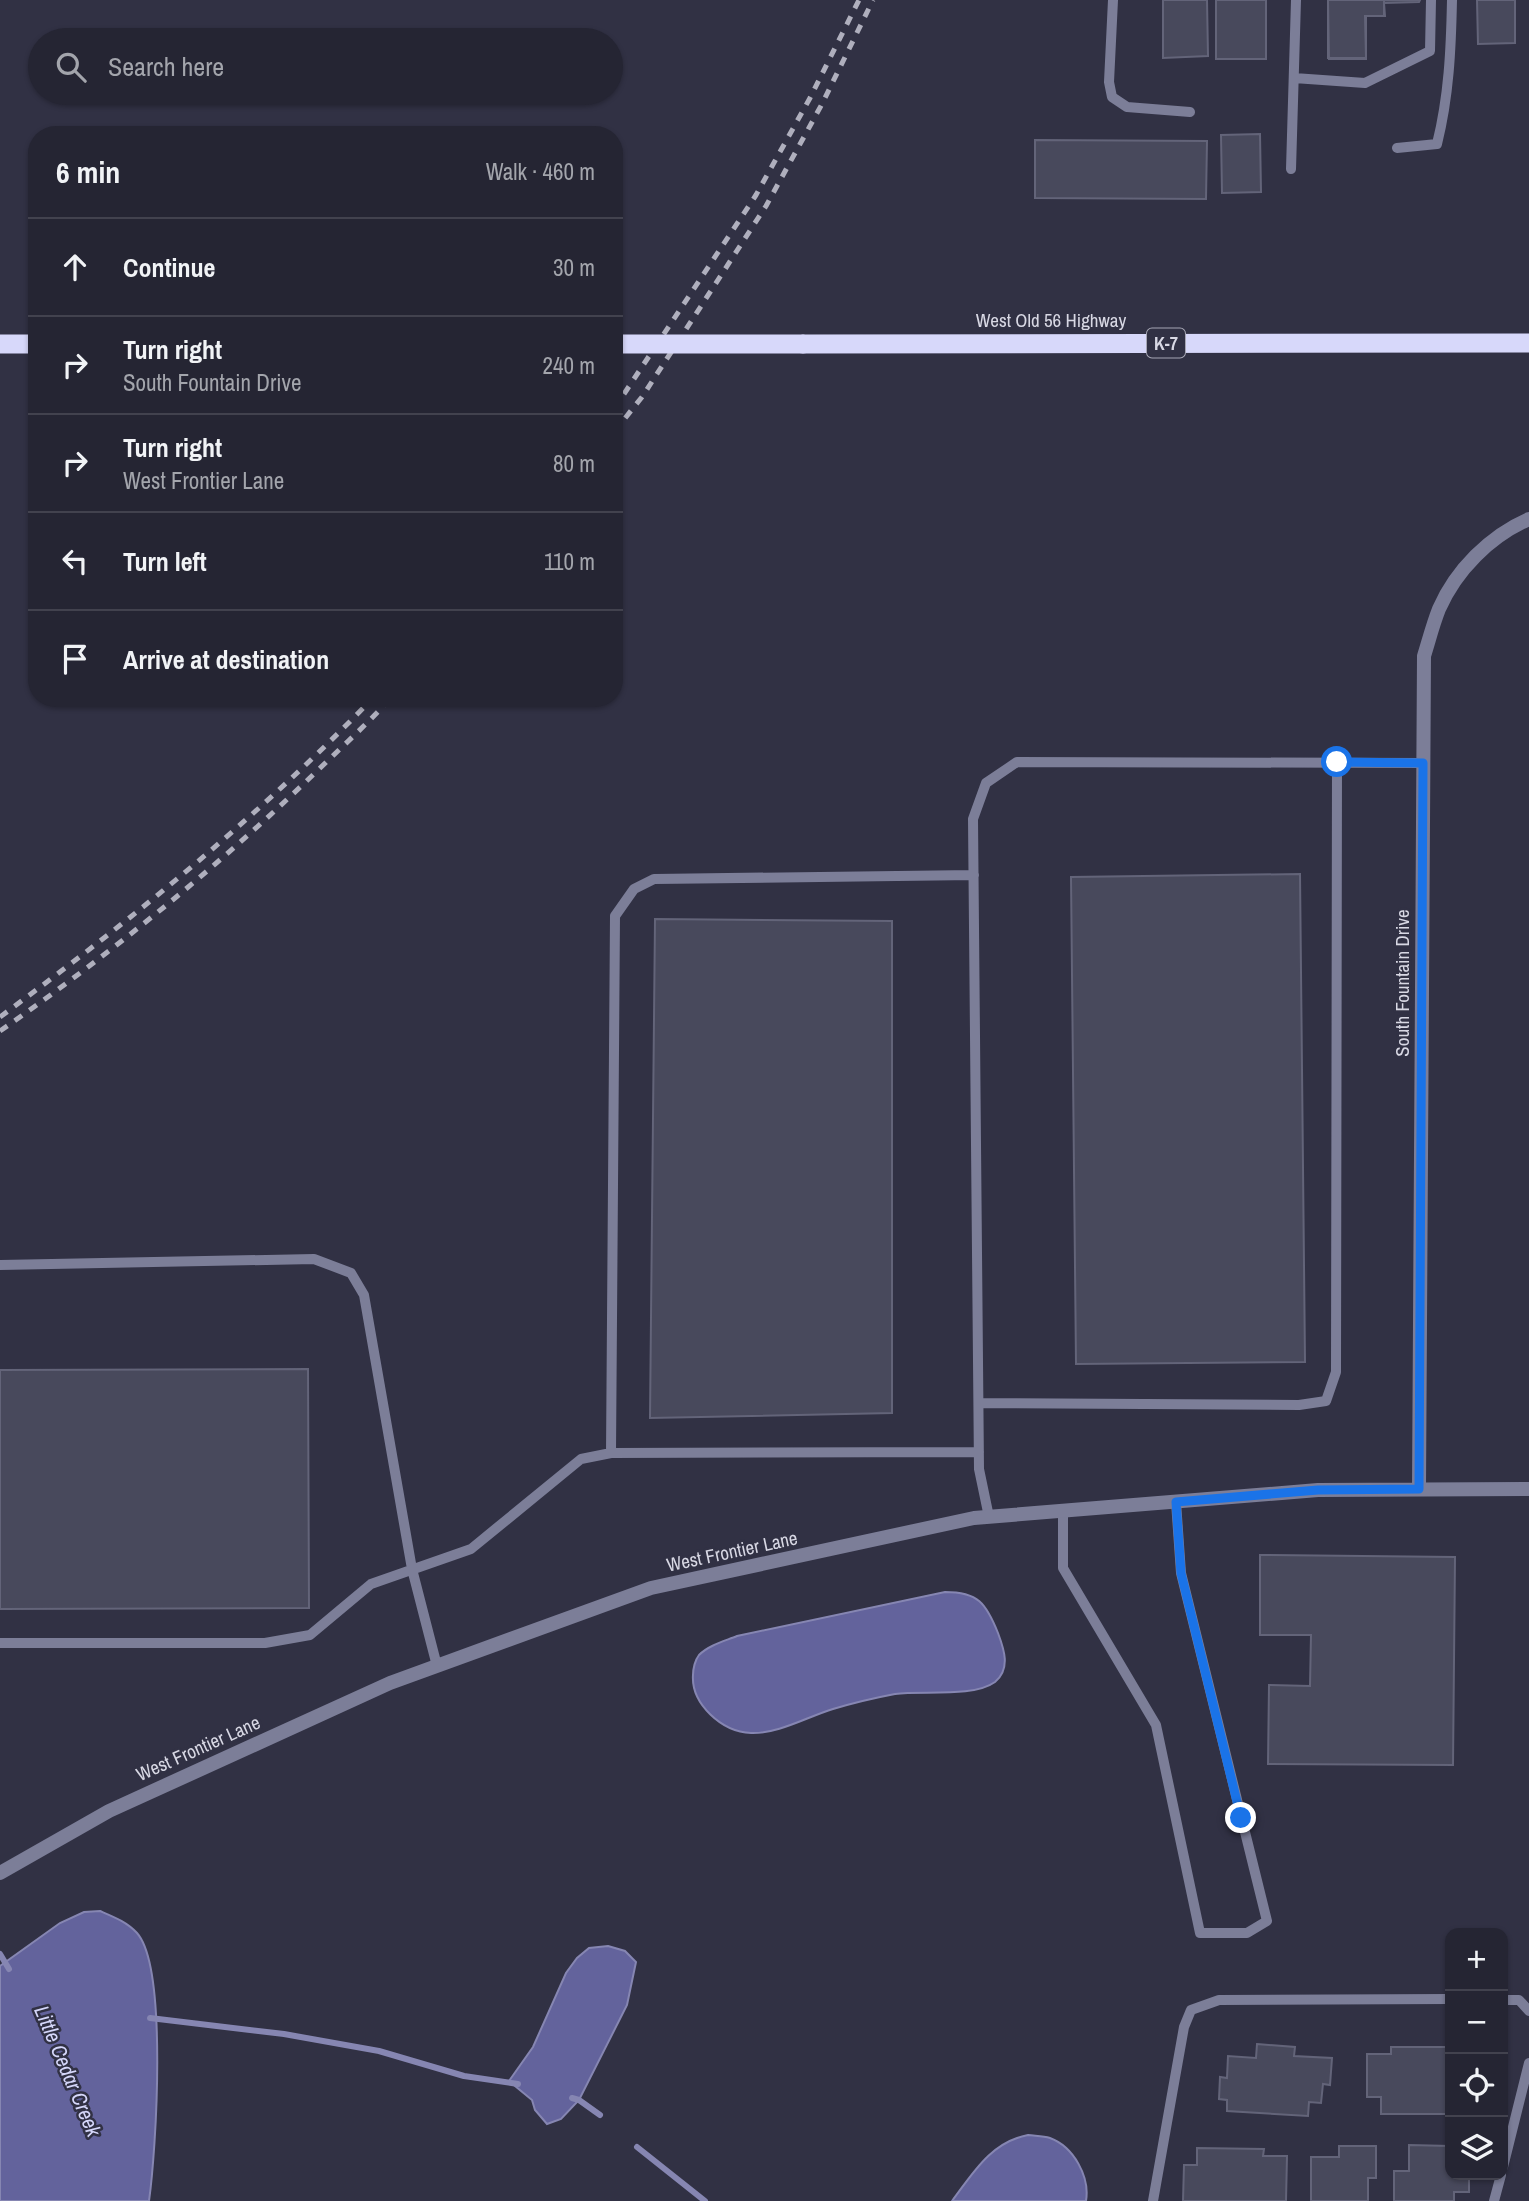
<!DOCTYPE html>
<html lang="en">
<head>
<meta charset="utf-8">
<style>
	body { margin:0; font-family:"Archivo Narrow",sans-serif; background:#31313f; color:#f1f3f6 }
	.controls { position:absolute; right:21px; bottom:21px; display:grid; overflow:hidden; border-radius:14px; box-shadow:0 2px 5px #0004 }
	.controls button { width:63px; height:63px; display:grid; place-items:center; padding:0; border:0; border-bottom:2px solid #42424e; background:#252533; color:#f1f3f6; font:35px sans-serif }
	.stop { position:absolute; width:21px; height:21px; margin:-16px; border:5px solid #1a73e8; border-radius:50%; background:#fff }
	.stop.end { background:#1a73e8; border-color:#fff; box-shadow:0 2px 7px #0008 }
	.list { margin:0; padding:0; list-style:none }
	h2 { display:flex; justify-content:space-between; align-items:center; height:91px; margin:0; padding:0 28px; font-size:30px }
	h2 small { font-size:23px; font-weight:400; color:#a3a5ac }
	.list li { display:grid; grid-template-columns:46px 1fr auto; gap:21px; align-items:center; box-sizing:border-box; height:98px; padding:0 28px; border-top:2px solid #42424e }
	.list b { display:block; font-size:26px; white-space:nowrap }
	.list p { margin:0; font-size:23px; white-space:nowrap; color:#a3a5ac }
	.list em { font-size:23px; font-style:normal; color:#a3a5ac }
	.icon { flex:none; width:38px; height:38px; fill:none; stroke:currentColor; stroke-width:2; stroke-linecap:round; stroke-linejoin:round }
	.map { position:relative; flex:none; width:1529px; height:2201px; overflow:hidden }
	.search { position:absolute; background:#252533; box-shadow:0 2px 5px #0004; left:28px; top:28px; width:595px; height:77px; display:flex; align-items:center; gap:18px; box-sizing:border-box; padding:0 24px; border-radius:38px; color:#a3a5ac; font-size:26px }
	.panel { position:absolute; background:#252533; box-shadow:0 2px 5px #0004; left:28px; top:126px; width:595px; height:581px; border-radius:28px }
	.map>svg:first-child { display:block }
	.water { fill:#63639c; stroke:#8686b2; stroke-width:2 }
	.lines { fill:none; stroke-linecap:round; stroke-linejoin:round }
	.stream { stroke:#8686b2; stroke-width:6 }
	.building { fill:#48495c; stroke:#636479; stroke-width:2 }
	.service { stroke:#7c7e98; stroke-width:10 }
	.minor { stroke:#7c7e98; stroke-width:14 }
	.trunk { stroke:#d7d8fa; stroke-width:19 }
	.rail { stroke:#afafbd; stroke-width:5; stroke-dasharray:9 9; stroke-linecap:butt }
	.trunk-bridge { stroke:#d7d8fa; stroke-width:19 }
	.route { stroke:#1a73e8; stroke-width:9 }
	.labels { text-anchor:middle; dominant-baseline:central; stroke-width:5; stroke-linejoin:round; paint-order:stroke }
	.shield { fill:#313144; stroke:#a6a6b4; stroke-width:2 }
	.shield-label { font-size:18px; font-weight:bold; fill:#d8d8e4 }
	.street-label { font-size:19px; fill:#d8d8e4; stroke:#313144 }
	.water-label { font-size:21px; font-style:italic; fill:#d5d7fa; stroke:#313144 }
</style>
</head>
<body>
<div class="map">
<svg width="1529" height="2201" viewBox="0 0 1529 2201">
	<rect width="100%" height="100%" fill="#313144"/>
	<path class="water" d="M 945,1592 C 978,1592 986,1603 998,1633 C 1004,1649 1011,1669 995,1682 C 973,1698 922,1690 895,1694 C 874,1698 853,1703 833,1709 C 807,1717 778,1734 751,1733 C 722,1732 691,1704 693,1675 C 693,1669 695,1660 699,1655 C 709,1645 725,1641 737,1636 Z
		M 100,1911 C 114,1917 127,1922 137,1933 C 168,1968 156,2151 149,2201 L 0,2201 L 0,1966 L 60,1923 L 84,1912 Z
		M 608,1946 L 625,1951 L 636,1962 L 627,2005 L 579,2100 L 561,2119 L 547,2124 L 535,2110 L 532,2100 L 509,2081 L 533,2047 L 566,1973 L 577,1958 L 589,1948 Z
		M 1028,2135 C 1035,2136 1043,2136 1050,2138 C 1074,2147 1090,2177 1086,2201 L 952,2201 C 973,2173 991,2142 1028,2135 Z"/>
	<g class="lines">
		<path class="stream" d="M 0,1954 L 9,1969
			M 150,2018 L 284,2034 L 379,2051 L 464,2076 L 518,2084
			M 572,2098 L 579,2100 L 600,2115
			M 637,2147 L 705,2201"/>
	</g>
	<path class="building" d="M 1163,0 L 1207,0 L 1208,56 L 1163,58 Z
		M 1216,0 L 1266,0 L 1266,59 L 1216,59 Z
		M 1328,0 L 1420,0 L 1419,2 L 1384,3 L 1385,16 L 1366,16 L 1366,59 L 1329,59 Z
		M 1328,0 L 1419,0 L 1384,0 L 1384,16 L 1365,16 L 1366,58 L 1328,58 Z
		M 1477,0 L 1515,0 L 1515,43 L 1478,44 Z
		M 1260,134 L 1261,192 L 1222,193 L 1221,135 Z
		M 1035,140 L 1207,141 L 1206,199 L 1035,198 Z
		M 1300,874 L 1305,1362 L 1076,1364 L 1071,877 Z
		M 655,919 L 892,921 L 892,1413 L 650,1418 Z
		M 308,1369 L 309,1608 L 0,1609 L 0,1370 Z
		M 1260,1555 L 1455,1557 L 1453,1765 L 1268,1764 L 1269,1685 L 1310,1686 L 1311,1635 L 1260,1635 Z
		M 1257,2044 L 1295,2047 L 1294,2056 L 1332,2058 L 1330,2085 L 1323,2084 L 1321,2103 L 1309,2102 L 1308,2116 L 1227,2111 L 1227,2100 L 1219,2099 L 1220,2077 L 1227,2078 L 1228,2056 L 1256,2058 Z
		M 1391,2047 L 1450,2047 L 1450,2114 L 1381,2114 L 1381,2097 L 1367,2097 L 1367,2054 L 1391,2054 Z
		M 1409,2145 L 1450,2146 L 1450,2175 L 1469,2175 L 1469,2192 L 1454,2192 L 1454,2201 L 1394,2201 L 1394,2171 L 1409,2171 Z
		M 1339,2146 L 1376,2146 L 1376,2178 L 1368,2178 L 1368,2201 L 1311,2201 L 1311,2157 L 1339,2157 Z
		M 1197,2148 L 1264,2149 L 1263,2156 L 1287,2156 L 1286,2201 L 1183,2201 L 1184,2165 L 1197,2165 Z"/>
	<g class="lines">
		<path class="service" d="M 1113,0 L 1109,82 L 1112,97 L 1127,107 L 1190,112
			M 1294,78 L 1365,83 L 1430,51 L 1431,0
			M 1397,148 L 1437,144 C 1449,96 1451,49 1452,0
			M 1291,169 L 1296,0
			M 0,1265 L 314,1259 L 351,1273 L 364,1295 L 412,1569 L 437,1666
			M 979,1403 L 1299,1405 L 1326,1401 L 1336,1372 L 1337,762
			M 611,1453 L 615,916 L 634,889 L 654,879 L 974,875
			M 1063,1511 L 1063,1568 L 1156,1725 L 1200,1933 L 1247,1933 L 1267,1921 L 1181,1573 L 1176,1502
			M 989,1517 L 979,1469 L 973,819 L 986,783 L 1017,762 L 1423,763
			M 0,1643 L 265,1643 L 310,1635 L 371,1584 L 471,1549 L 581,1459 L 611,1453 L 979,1452
			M 1503,2000 L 1519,2000 L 1529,2011
			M 1503,2167 L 1529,2063
			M 1153,2201 L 1184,2027 L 1191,2010 L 1219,2000 L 1450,1999
			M 1494,2201 L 1501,2175"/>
		<path class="minor" d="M 1419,1489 L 1424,656 C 1429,640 1433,624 1439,609 C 1456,570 1490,536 1529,519
			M 0,1873 L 109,1811 L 390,1683 L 651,1588 L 974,1518 L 1318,1490 L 1529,1489"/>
		<path class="trunk" d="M 0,344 L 37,344
			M 803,344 L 1529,343"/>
		<path class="rail" d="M 614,409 L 756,195 L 810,98 L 859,0
			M 614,432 L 642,397 L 766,206 L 822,104 L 873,0
			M 0,1017 C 134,918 257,818 373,698
			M 0,1031 C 112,953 220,865 318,770 C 343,746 368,723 391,698"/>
		<path class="trunk-bridge" d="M 614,344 L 803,344"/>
	</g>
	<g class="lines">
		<path class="route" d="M 1241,1818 L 1181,1573 L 1176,1502 L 1318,1490 L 1419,1489 L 1423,763 L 1337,762"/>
	</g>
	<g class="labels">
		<rect class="shield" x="1147" y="328.5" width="38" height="29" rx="5"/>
		<g class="shield-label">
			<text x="1166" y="343">K-7</text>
		</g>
		<g class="street-label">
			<text x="1051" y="320">West Old 56 Highway</text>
			<text transform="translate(1402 983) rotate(-90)">South Fountain Drive</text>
			<text transform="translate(732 1551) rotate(-12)">West Frontier Lane</text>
			<text transform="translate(198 1748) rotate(-24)">West Frontier Lane</text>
		</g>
		<g class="water-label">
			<text transform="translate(68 2071) rotate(67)">Little Cedar Creek</text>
		</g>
	</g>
</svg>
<div class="controls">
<button>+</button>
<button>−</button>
<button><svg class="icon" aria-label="locate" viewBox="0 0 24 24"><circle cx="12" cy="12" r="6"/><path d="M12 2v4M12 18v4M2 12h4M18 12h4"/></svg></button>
<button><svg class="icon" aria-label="layers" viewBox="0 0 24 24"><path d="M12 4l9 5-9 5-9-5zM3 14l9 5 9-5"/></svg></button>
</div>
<div class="stop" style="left:1337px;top:762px"></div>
<div class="stop end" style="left:1241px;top:1818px"></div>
<div class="search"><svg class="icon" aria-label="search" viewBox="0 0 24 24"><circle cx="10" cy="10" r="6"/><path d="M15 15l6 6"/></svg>Search here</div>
<section class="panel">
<h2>6 min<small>Walk · 460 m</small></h2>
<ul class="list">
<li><svg class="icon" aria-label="ahead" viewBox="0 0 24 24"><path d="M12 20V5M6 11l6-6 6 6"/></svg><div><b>Continue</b></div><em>30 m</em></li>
<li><svg class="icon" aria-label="right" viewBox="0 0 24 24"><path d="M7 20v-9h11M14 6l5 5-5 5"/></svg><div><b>Turn right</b><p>South Fountain Drive</p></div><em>240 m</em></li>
<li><svg class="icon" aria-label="right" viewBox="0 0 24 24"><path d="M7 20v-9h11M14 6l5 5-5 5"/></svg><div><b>Turn right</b><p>West Frontier Lane</p></div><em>80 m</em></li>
<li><svg class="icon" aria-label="left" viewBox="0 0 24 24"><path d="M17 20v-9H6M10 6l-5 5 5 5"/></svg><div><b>Turn left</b></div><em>110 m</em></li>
<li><svg class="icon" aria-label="arrive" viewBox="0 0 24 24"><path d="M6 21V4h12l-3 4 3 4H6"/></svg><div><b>Arrive at destination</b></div></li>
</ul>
</section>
</div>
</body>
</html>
